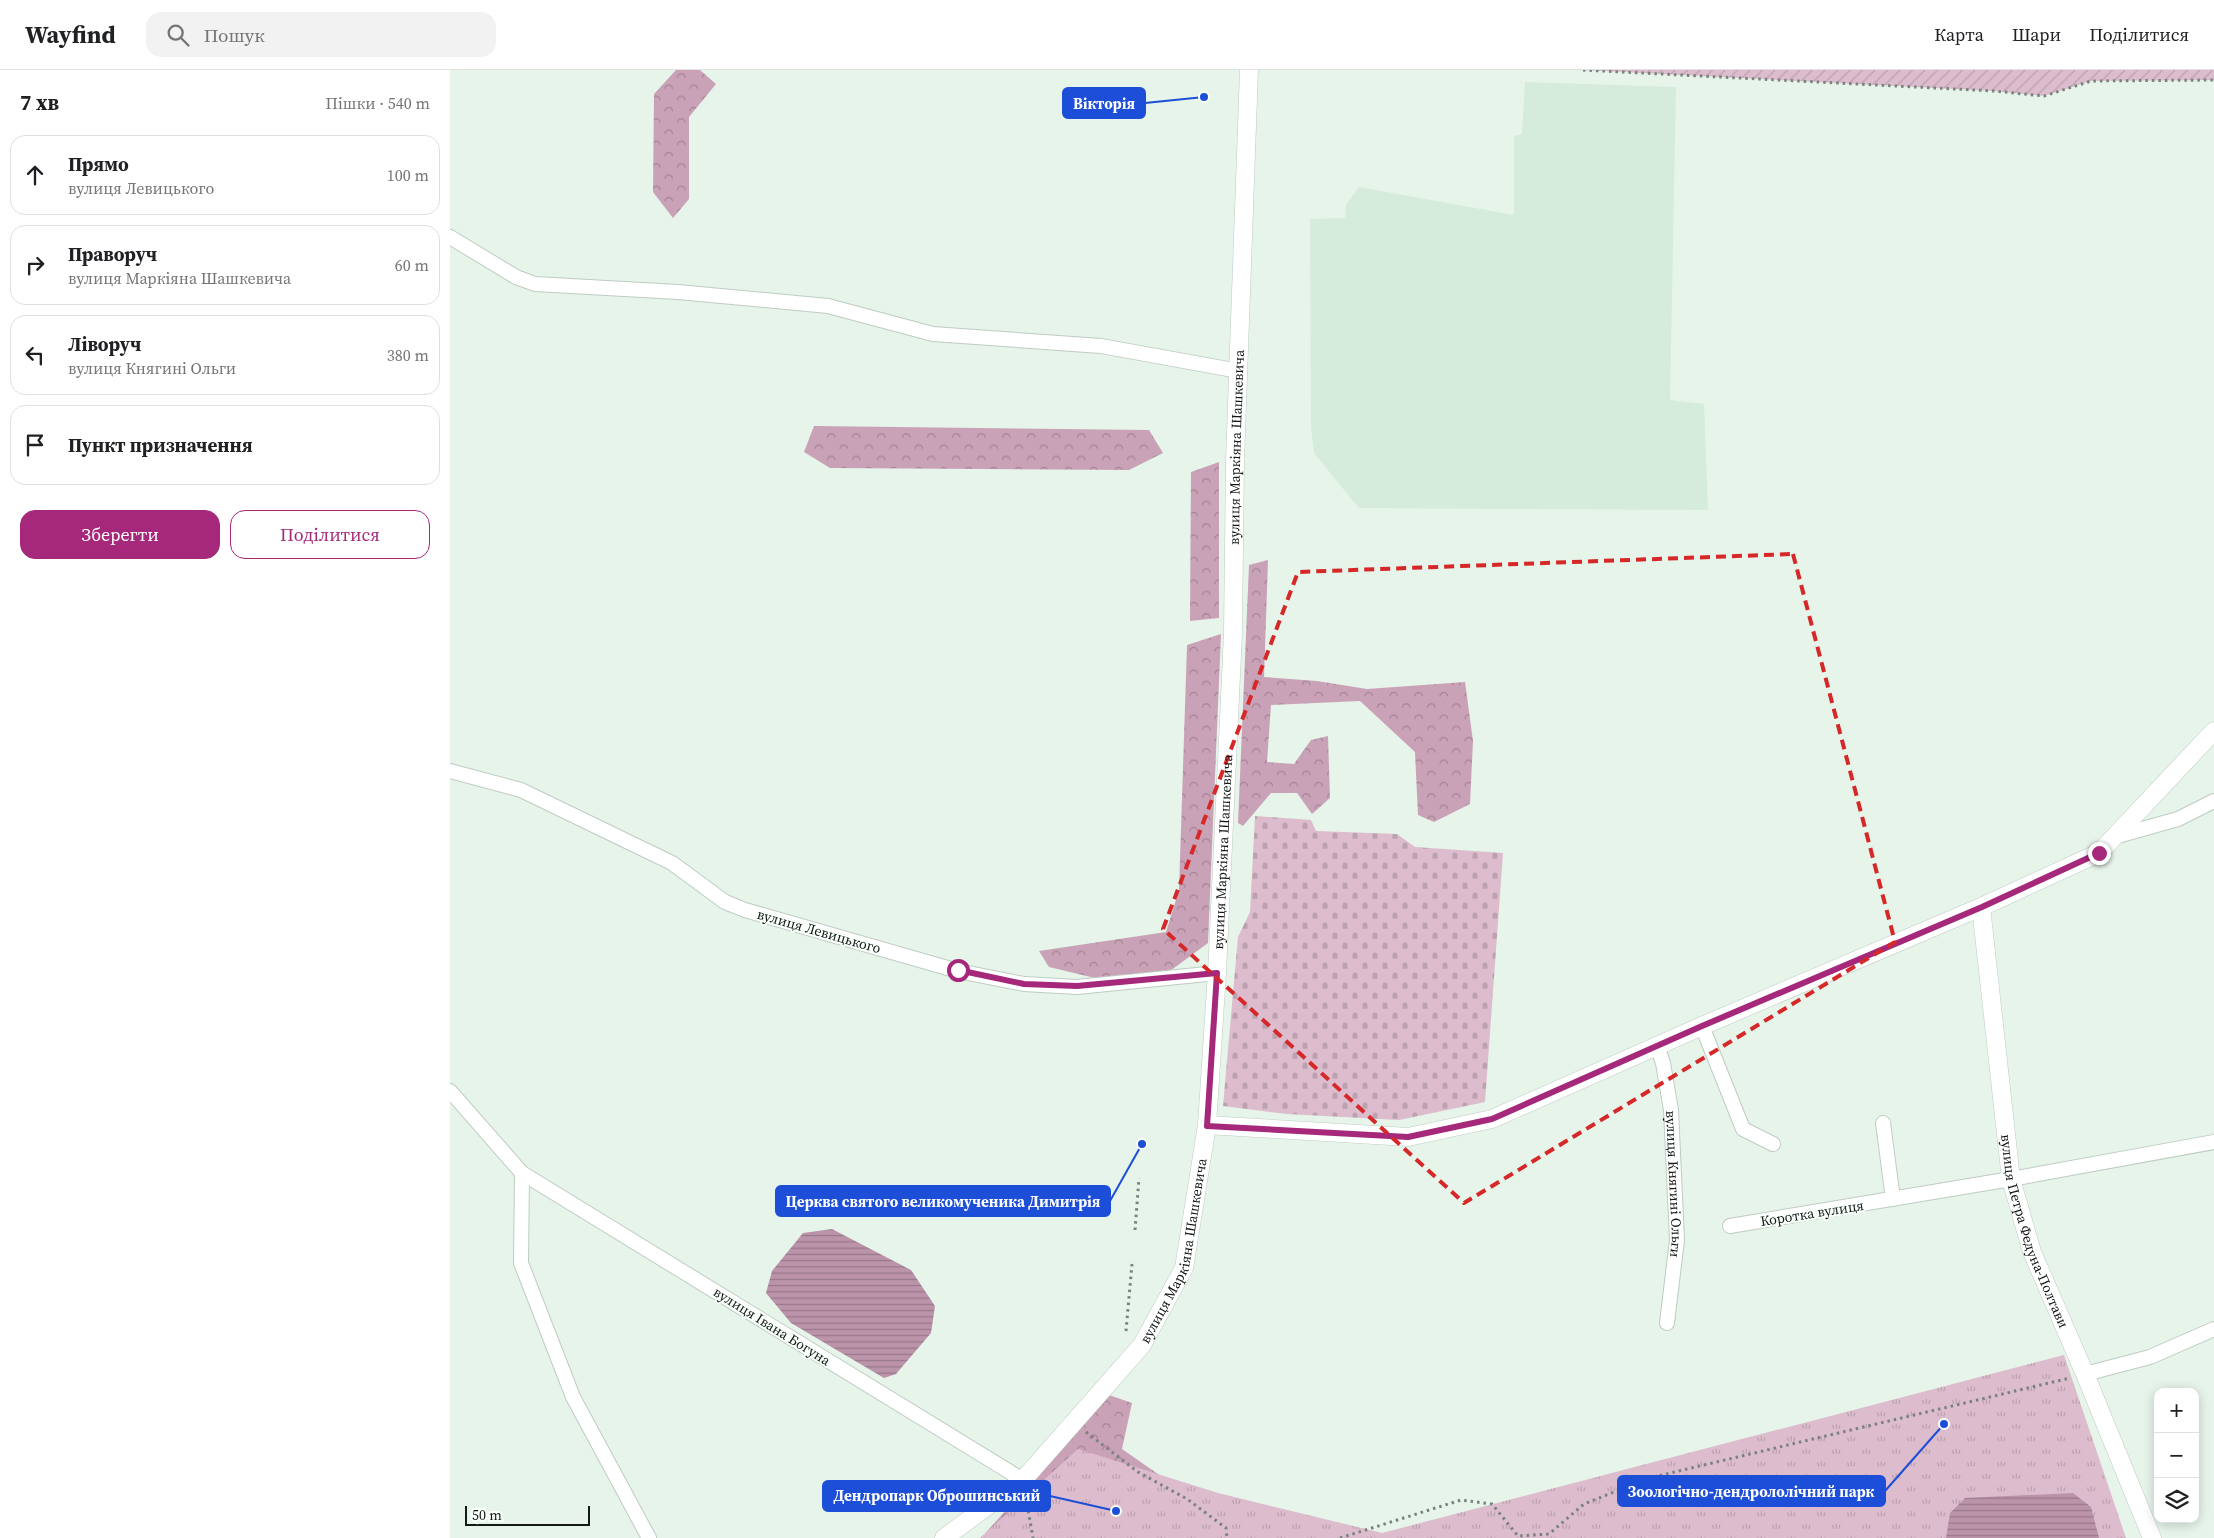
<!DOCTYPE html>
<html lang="uk">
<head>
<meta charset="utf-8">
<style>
	body { margin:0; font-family:"Source Serif 4",serif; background:#f2f2f2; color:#202124 }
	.controls { position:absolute; right:15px; bottom:15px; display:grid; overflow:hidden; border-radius:10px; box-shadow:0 2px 12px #0003 }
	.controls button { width:45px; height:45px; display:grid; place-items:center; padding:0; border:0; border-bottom:1px solid #e0e0e0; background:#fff; color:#202124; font:25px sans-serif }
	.scale { position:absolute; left:15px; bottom:12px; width:125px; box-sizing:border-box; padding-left:5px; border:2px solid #141916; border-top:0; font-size:14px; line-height:18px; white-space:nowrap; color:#141916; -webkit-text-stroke:4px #f9fffb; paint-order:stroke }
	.stop { position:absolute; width:15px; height:15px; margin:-11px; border:4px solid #a5287b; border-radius:50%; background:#fff }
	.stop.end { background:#a5287b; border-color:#fff; box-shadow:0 1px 5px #0008 }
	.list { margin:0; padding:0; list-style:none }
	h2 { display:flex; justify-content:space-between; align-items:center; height:65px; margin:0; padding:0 20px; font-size:21px }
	h2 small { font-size:16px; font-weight:400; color:#757577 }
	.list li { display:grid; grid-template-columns:32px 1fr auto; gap:15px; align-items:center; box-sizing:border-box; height:80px; margin:0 10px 10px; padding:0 10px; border:1px solid #e0e0e0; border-radius:15px }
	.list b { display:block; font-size:19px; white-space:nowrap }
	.list p { margin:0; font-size:16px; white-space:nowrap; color:#757577 }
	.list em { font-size:16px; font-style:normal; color:#757577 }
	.actions { display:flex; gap:10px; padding:15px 20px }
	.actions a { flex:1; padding:11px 0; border:1px solid #a5287b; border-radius:15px; text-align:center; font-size:18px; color:#a5287b }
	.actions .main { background:#a5287b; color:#fff }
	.icon { flex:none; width:28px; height:28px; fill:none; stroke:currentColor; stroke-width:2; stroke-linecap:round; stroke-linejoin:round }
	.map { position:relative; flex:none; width:1764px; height:1468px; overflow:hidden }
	header { display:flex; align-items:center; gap:30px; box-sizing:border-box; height:70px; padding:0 25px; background:#fff; border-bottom:1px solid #e0e0e0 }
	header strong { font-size:24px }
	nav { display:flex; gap:28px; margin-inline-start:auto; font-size:18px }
	.search { width:350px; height:45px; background:#f2f2f2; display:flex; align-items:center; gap:12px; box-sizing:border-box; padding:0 18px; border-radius:15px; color:#757577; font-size:19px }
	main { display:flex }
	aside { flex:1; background:#fff }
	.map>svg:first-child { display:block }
	.built { fill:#d5ebdc }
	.forest { fill:url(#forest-crowns) }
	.cemetery { fill:url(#cemetery-stones) }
	.park { fill:url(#park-tufts) }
	.garden { fill:url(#garden-furrows) }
	.water { fill:url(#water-rules) }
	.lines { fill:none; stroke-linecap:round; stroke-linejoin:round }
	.minor-casing { stroke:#beccc3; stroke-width:16 }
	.tertiary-casing { stroke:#beccc3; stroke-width:19 }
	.path { stroke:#79827c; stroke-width:3; stroke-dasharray:2.5 4; stroke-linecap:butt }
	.minor { stroke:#fff; stroke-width:14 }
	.tertiary { stroke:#fff; stroke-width:18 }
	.route { stroke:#a5287b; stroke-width:6 }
	.marked { fill:none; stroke:#d62828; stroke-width:4; stroke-dasharray:10 6; stroke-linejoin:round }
	.labels { text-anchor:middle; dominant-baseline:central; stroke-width:4; stroke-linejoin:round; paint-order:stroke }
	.street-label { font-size:14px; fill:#141916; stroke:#f9fffb }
	.leader { fill:none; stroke:#1d4ed8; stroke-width:2 }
	.callout-dot { fill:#1d4ed8; stroke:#f9fffb; stroke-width:2 }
	.callout { fill:#1d4ed8; stroke:#1d4ed8; stroke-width:2 }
	.callout-label { font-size:15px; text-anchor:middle; font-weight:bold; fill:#fff }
</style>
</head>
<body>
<header>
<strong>Wayfind</strong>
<div class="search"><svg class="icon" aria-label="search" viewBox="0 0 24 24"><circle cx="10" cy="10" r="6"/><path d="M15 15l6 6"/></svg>Пошук</div>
<nav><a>Карта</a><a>Шари</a><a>Поділитися</a></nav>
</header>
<main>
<aside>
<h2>7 хв<small>Пішки · 540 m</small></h2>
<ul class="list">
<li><svg class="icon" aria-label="ahead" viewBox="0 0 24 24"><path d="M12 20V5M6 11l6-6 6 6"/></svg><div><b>Прямо</b><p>вулиця Левицького</p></div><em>100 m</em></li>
<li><svg class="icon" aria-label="right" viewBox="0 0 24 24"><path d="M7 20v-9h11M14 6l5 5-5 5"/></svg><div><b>Праворуч</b><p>вулиця Маркіяна Шашкевича</p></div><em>60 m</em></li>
<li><svg class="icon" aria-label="left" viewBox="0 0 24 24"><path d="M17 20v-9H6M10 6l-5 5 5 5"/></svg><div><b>Ліворуч</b><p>вулиця Княгині Ольги</p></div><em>380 m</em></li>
<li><svg class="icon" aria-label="arrive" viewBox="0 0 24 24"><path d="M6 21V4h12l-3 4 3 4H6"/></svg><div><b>Пункт призначення</b></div></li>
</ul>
<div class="actions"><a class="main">Зберегти</a><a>Поділитися</a></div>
</aside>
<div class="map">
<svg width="1764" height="1468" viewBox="0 0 1764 1468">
	<defs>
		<pattern id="forest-crowns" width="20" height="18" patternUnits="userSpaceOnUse" patternTransform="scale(1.25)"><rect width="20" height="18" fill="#caa2b7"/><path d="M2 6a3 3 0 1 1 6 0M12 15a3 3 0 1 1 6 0" fill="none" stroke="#a38394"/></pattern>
		<pattern id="cemetery-stones" width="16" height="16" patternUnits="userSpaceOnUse" patternTransform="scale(1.25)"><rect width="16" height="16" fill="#dcbccd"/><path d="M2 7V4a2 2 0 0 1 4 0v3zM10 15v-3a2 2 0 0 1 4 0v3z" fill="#bca1af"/></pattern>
		<pattern id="park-tufts" width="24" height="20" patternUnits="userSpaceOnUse" patternTransform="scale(1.25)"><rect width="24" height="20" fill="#dcbccd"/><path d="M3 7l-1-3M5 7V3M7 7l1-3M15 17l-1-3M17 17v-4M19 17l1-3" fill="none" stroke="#bca1af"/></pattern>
		<pattern id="garden-furrows" width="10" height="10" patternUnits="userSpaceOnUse" patternTransform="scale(1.25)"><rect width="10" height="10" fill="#dcbccd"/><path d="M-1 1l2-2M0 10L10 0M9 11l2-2" fill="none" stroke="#bca1af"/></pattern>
		<pattern id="water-rules" width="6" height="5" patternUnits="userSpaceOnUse" patternTransform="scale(1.25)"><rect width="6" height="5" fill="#bb94a9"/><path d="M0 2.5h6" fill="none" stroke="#977889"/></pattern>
	</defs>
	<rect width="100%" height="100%" fill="#e6f4ea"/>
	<path class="built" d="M 1075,12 L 1226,17 L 1220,330 L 1254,334 L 1258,440 L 909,438 L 864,383 L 861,356 L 860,149 L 895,148 L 896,135 L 909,117 L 1064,145 L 1064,66 L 1072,64 Z"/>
	<path class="forest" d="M 226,0 L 250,0 L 266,14 L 239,47 L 239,129 L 223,148 L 203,122 L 204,24 Z
		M 364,356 L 699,360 L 713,383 L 679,400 L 380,398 L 354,382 Z
		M 769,392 L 769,548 L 740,551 L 741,402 Z
		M 818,490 L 814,607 L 867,611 L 917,619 L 1015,612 L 1023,671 L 1020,734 L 984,752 L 968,745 L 965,682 L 910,631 L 821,635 L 817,692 L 844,694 L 861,670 L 878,666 L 880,728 L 862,744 L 847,723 L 821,723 L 793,756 L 788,753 L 799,495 Z
		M 771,564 L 758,873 L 720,901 L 645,908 L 599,897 L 589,881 L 716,862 L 729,820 L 737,575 Z
		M 659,1325 L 682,1333 L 672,1379 L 800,1468 L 531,1468 Z"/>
	<path class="cemetery" d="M 805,746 L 861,750 L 866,761 L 947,764 L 965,777 L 1053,783 L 1035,1032 L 949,1050 L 837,1044 L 773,1036 L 788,867 L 800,842 Z"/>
	<path class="park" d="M 1614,1285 L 1676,1468 L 530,1468 L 628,1379 L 768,1423 L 932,1463 Z"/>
	<path class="garden" d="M 1133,0 L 1764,0 L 1764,10 L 1641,11 L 1594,26 L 1544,21 Z"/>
	<path class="water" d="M 382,1159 L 461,1200 L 485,1236 L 481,1263 L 446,1304 L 434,1308 L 341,1253 L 316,1223 L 322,1201 L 353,1163 Z
		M 1623,1423 L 1641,1437 L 1649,1468 L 1496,1468 L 1500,1443 L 1515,1428 Z"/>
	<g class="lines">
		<defs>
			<g id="minor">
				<path d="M 0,167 L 66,207 L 85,214 L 228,222 L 378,236 L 483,264 L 651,276 L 789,301"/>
				<path d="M 0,701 L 71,720 L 222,793 L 275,832 L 295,840 L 508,901 L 574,914 L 627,917 L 767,903"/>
				<path d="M 1664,767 L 1728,749 L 1764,731"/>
				<path d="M 1252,956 L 1293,1059 L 1323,1074"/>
				<path id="s1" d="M 1207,976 L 1213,993 L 1221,1040 L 1227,1170 L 1217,1253"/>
				<path d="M 0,1021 L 72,1103 L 573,1410"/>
				<path d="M 1433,1053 L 1443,1129"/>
				<path d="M 72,1103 L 71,1193 L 123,1327 L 199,1468"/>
				<path d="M 1280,1156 L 1561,1109 L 1764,1072"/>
				<path d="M 1635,1304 L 1700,1287 L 1764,1259"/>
			</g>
			<g id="tertiary">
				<path id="s2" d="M 1531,837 L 1561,1109 L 1582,1182 L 1635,1304 L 1702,1468"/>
				<path d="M 757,1055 L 958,1067 L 1042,1049 L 1252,956 L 1531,837 L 1649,783 L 1764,661"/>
				<path id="s3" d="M 494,1468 L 573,1410 L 692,1275 L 734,1198 L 757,1055 L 767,903 L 783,563 L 785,390 L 799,0"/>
			</g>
		</defs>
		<use href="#minor" class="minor-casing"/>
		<use href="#tertiary" class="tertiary-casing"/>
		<path class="path" d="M 1133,0 L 1544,21 L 1594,26 L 1641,11 L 1764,10
			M 685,1160 L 689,1108
			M 676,1261 L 682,1194
			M 636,1362 L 688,1402 L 737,1429 L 776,1458 L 777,1468
			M 576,1428 L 583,1468
			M 890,1468 L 1011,1430 L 1042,1434 L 1068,1466 L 1099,1464 L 1134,1434 L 1199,1408 L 1620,1308"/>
		<use href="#minor" class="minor"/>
		<use href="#tertiary" class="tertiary"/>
	</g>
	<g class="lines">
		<path class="route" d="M 508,900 L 574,914 L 627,916 L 767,903 L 757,1056 L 958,1067 L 1042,1049 L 1252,956 L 1532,837 L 1649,783"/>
	</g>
	<path class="marked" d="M 1343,484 L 1445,872 L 1014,1133 L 713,859 L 848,502 Z"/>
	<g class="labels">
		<g class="street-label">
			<text stroke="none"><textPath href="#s3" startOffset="1189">вулиця Маркіяна Шашкевича</textPath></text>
			<text stroke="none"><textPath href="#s3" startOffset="784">вулиця Маркіяна Шашкевича</textPath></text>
			<text transform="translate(369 861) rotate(16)">вулиця Левицького</text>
			<text stroke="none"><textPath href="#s1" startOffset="140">вулиця Княгині Ольги</textPath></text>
			<text transform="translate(1362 1143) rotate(-9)">Коротка вулиця</text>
			<text stroke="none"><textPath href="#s2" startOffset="330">вулиця Петра Федуна-Полтави</textPath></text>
			<text stroke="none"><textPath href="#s3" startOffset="379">вулиця Маркіяна Шашкевича</textPath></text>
			<text transform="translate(322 1256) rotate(32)">вулиця Івана Богуна</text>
		</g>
	</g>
	<path class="leader" d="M754 27L695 33M692 1074L660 1131M1494 1354L1435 1421M666 1441L600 1426"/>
	<g class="callout-dot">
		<circle cx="754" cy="27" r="5"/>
		<circle cx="692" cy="1074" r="5"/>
		<circle cx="1494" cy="1354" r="5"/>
		<circle cx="666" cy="1441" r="5"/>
	</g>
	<g class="callout">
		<rect x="613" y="18" width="82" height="30" rx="5"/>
		<rect x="326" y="1116" width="334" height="30" rx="5"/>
		<rect x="1168" y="1406" width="267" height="30" rx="5"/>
		<rect x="373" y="1411" width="227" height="30" rx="5"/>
	</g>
	<g class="callout-label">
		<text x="654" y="39">Вікторія</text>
		<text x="493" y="1137">Церква святого великомученика Димитрія</text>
		<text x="1301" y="1427">Зоологічно-дендрололічний парк</text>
		<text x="487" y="1431">Дендропарк Оброшинський</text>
	</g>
</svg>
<div class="controls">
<button>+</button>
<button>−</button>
<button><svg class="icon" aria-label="layers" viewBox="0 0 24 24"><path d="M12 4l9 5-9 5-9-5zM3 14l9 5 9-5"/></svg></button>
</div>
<div class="scale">50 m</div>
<div class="stop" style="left:508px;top:900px"></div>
<div class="stop end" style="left:1649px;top:783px"></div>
</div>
</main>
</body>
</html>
